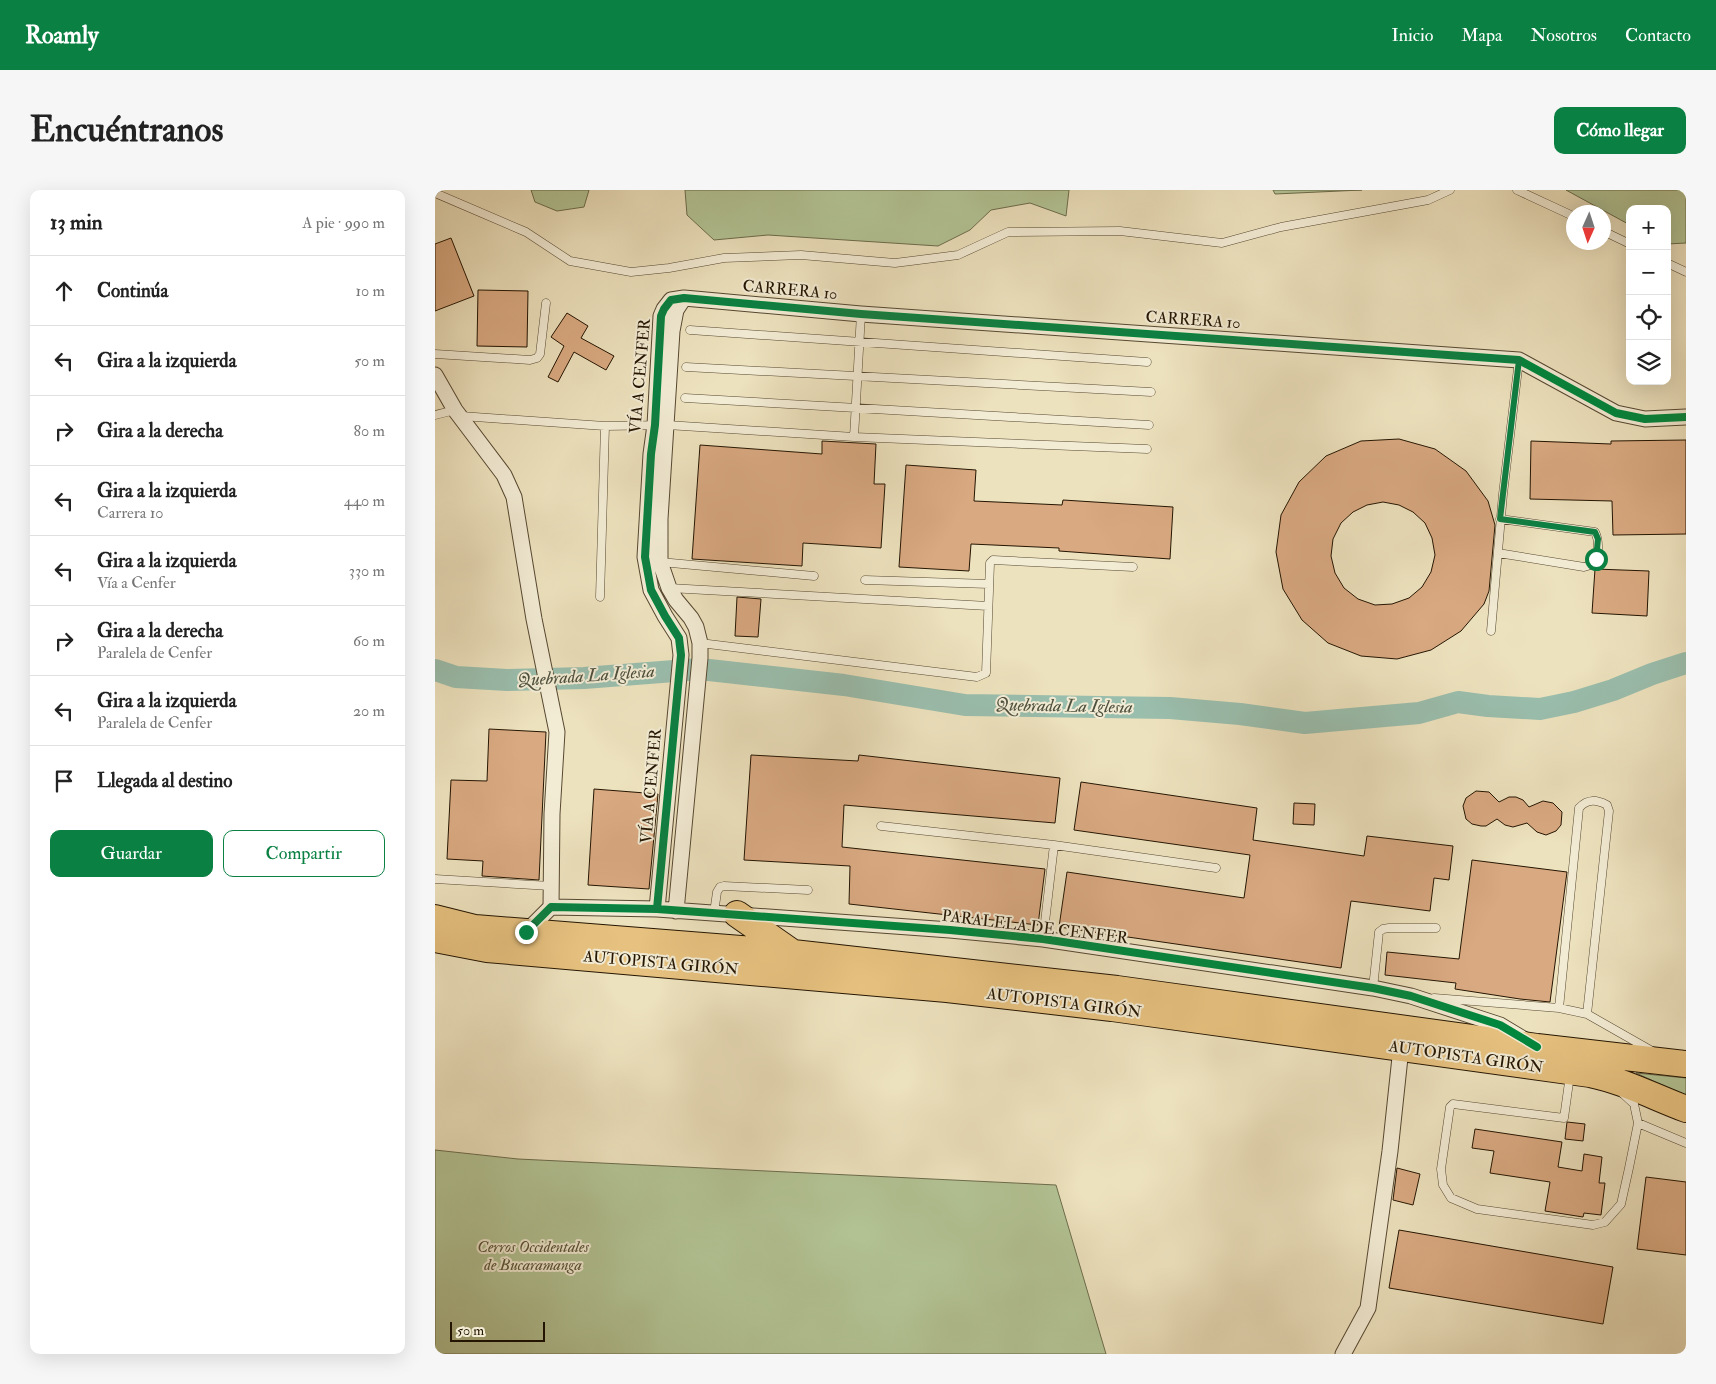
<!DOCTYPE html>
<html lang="es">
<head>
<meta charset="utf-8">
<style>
	body { margin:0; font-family:"IM FELL Double Pica",serif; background:#f6f6f6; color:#222 }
	.controls { position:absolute; right:15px; top:15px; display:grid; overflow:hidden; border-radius:10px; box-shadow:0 5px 20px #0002 }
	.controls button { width:45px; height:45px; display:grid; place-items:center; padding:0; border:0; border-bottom:1px solid #e0e0e0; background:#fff; color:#222; font:25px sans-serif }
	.compass { position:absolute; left:1131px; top:15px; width:45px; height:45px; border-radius:50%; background:#fff; box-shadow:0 5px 20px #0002; rotate:183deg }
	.scale { position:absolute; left:15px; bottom:12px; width:95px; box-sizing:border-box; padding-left:5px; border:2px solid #241502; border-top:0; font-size:14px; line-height:18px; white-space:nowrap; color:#241502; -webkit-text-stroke:4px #f3ecd5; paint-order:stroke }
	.stop { position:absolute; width:15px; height:15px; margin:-11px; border:4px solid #0b8043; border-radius:50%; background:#fff }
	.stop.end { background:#0b8043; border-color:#fff; box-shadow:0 1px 5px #0008 }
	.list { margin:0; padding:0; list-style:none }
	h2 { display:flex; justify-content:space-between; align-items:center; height:65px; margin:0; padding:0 20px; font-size:21px }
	h2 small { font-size:16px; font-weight:400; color:#767676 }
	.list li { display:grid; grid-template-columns:32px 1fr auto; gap:15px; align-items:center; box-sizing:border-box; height:70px; padding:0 20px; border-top:1px solid #e0e0e0 }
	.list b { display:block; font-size:19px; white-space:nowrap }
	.list p { margin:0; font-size:16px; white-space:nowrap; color:#767676 }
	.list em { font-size:16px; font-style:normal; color:#767676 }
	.actions { display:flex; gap:10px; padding:15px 20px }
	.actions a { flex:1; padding:11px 0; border:1px solid #0b8043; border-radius:10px; text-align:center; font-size:18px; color:#0b8043 }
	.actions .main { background:#0b8043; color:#fff }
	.icon { flex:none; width:28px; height:28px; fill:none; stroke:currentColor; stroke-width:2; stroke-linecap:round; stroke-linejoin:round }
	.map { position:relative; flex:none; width:1251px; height:1164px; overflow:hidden; border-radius:10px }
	header { display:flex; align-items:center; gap:30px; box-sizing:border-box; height:70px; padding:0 25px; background:#0b8043; color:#fff }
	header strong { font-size:24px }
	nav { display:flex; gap:28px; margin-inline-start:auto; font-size:18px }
	.intro { display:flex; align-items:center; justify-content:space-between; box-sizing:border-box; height:120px; padding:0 30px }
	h1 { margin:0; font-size:35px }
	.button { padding:12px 22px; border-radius:10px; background:#0b8043; color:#fff; font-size:18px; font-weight:700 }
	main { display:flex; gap:30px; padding:0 30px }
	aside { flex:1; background:#fff; border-radius:10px; box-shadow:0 5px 20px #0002 }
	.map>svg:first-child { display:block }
	.green { fill:#b3c495; stroke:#6c6c4c }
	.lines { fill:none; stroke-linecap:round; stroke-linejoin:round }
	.river { stroke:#9abead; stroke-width:22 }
	.building { fill:#d9a981; stroke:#241502; fill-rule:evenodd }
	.lane-casing { stroke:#564831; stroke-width:9 }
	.street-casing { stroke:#564831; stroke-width:17 }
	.highway-casing { stroke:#241502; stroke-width:28 }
	.lane { stroke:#f3ecd5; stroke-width:8 }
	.street { stroke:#f3ecd5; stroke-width:15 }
	.highway { stroke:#e6c17f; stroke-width:26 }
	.cycleway-casing { stroke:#f3ecd5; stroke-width:11 }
	.cycleway { stroke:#00873e; stroke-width:8 }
	.route { stroke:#0b8043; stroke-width:6 }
	.labels { text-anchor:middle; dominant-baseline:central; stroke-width:4; stroke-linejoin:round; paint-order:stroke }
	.street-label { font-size:16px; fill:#241502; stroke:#f3ecd5 }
	.park-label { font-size:16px; font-style:italic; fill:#565235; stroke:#f3ecd5 }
	.water-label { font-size:18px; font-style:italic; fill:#4d503e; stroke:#f3ecd5 }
</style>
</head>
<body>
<header>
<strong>Roamly</strong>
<nav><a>Inicio</a><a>Mapa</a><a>Nosotros</a><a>Contacto</a></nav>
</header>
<div class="intro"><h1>Encuéntranos</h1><a class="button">Cómo llegar</a></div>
<main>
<aside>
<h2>13 min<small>A pie · 990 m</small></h2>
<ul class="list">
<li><svg class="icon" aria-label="ahead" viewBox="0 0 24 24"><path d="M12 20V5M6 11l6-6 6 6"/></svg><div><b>Continúa</b></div><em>10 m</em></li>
<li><svg class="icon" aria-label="left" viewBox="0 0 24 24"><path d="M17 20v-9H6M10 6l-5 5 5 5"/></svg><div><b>Gira a la izquierda</b></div><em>50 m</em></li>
<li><svg class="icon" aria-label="right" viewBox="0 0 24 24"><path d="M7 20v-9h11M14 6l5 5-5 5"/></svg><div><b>Gira a la derecha</b></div><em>80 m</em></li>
<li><svg class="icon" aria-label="left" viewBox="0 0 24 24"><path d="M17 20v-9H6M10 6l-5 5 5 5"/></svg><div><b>Gira a la izquierda</b><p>Carrera 10</p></div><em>440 m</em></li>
<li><svg class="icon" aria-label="left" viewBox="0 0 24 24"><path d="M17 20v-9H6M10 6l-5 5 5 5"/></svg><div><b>Gira a la izquierda</b><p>Vía a Cenfer</p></div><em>330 m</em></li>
<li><svg class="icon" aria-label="right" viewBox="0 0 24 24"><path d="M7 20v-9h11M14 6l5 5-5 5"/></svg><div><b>Gira a la derecha</b><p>Paralela de Cenfer</p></div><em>60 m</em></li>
<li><svg class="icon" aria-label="left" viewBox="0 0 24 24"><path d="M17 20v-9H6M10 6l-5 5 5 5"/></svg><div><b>Gira a la izquierda</b><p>Paralela de Cenfer</p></div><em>20 m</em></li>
<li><svg class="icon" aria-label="arrive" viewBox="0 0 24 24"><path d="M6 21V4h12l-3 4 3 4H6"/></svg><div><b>Llegada al destino</b></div></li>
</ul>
<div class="actions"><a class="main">Guardar</a><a>Compartir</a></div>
</aside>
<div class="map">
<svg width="1251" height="1164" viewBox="0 0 1251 1164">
	<rect width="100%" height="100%" fill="#ede2be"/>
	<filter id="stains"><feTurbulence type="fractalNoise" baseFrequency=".004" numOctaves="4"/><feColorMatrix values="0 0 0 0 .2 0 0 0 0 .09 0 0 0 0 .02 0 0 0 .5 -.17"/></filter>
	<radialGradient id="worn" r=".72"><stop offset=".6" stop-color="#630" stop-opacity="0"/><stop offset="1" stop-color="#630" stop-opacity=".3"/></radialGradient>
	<path class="green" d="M 96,0 L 154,0 L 149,17 L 122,21 L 100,12 Z
		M 250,0 L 634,0 L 631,26 L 595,13 L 556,20 L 535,40 L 503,56 L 333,45 L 279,50 L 252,25 Z
		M 838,0 L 927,0 L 840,4 Z
		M 1131,0 L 1251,0 L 1251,53 L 1232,54 L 1232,19 L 1195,19 L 1195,35 Z
		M 1201,883 L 1251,888 L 1251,905 L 1247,904 Z
		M 0,960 L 83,969 L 621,995 L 671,1164 L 0,1164 Z"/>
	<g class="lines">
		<path class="river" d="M 0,480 L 21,487 L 72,490 L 149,488 L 265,479 L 409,495 L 530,515 L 735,518 L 805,524 L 870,533 L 984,523 L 1023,512 L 1053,516 L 1105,519 L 1139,512 L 1178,500 L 1217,484 L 1251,473"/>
	</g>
	<path class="building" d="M 16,48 L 39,106 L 0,121 L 0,54 Z
		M 43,100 L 93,101 L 92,157 L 42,156 Z
		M 132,123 L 153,136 L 146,148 L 179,166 L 171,180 L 139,162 L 123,192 L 113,187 L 129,156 L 116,147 Z
		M 964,249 L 1000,259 L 1031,281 L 1053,311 L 1060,335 L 1054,401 L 1049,414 L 1026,441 L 996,460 L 962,469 L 926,466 L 893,453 L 867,430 L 848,399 L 841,362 L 846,325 L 864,292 L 891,266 L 926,251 ZM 948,312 L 964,315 L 978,322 L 990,333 L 997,348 L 1000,365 L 996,382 L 987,397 L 974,408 L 957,414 L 940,415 L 923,409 L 909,398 L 900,383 L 896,366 L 898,349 L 906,333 L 918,322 L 932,315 Z
		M 1251,250 L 1251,344 L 1178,345 L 1177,311 L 1095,309 L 1096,251 L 1176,254 L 1176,251 Z
		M 387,251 L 441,254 L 439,294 L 450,294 L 446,358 L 368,353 L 367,376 L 257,369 L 265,255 L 387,264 Z
		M 471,275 L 541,280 L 539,311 L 627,315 L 628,310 L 738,317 L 735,369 L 624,361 L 624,358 L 536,354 L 534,381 L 464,377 Z
		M 1160,379 L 1214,381 L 1212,426 L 1157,423 Z
		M 302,407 L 326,409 L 323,447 L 300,446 Z
		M 54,539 L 111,542 L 104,690 L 47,686 L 48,671 L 12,669 L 16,590 L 52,591 Z
		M 316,565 L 423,571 L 424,565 L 625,588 L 620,633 L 409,615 L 407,657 L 610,679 L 603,735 L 414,714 L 415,676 L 309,670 Z
		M 646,592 L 822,618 L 818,650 L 929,666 L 932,646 L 1018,656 L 1014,690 L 999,688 L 995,721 L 916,711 L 906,778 L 624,737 L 632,682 L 809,708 L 815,665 L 639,640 Z
		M 159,599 L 223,604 L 214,699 L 153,695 Z
		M 1041,601 L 1054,602 L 1064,612 L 1074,607 L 1081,607 L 1088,610 L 1094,617 L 1108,611 L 1118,613 L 1127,622 L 1126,635 L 1121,641 L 1111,645 L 1102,642 L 1092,633 L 1078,637 L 1070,635 L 1062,629 L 1051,636 L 1046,636 L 1037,634 L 1031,629 L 1028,616 L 1031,608 Z
		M 859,613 L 880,614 L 879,635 L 858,634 Z
		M 1037,670 L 1132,682 L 1115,812 L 1085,809 L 1020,799 L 1021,793 L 950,785 L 952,762 L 1024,769 Z
		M 1132,932 L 1150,934 L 1148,951 L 1130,949 Z
		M 1040,939 L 1127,952 L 1123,977 L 1147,981 L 1149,964 L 1167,967 L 1164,993 L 1170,993 L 1166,1025 L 1149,1023 L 1148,1027 L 1110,1021 L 1115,992 L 1055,983 L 1059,961 L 1037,958 Z
		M 962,978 L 985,984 L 978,1015 L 958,1010 Z
		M 1211,987 L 1251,992 L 1251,1065 L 1202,1059 Z
		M 964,1040 L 1178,1077 L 1168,1134 L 954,1098 Z"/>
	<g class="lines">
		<defs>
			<path id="lane" d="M 1082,0 L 1138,26
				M 0,3 L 91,42 L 135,71 L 196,82 L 234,78 L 289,68 L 366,65 L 460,73 L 523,65 L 573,42 L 685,41 L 787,53 L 846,37 L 993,10 L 1015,0
				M 1168,41 L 1195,54
				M 1232,73 L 1251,82
				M 255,140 L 712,172
				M 0,164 L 95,170 L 102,168 L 105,164 L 111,113
				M 251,177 L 716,202
				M 250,208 L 714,235
				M 0,225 L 20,220
				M 26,226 L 170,236 L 232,235 L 419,247 L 712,259
				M 419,247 L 426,124
				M 1063,363 L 1149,377 C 1149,377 1156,375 1157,374 C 1165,368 1164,350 1160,342 L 1065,329
				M 225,372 L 379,386
				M 430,390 L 554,394
				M 234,398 L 553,416
				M 165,407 L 170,236
				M 1056,441 L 1068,304 L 1084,170
				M 265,453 L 542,487 L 551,483 L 555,373 L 558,370 L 698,377
				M 446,636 L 619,655
				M 0,689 L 116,696
				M 279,723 L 282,702 L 285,697 L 289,696 L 373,700
				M 608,749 L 619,655 L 781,678
				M 938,798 L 944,742 L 948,739 L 954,738 L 1001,738
				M 999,808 L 1124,818 L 1152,824 L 1217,861
				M 1124,818 L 1144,618 C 1153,608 1162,610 1172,615 L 1174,621 L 1152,824
				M 1135,885 L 1129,928 L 1018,914 L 1015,917 L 1006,979 L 1008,995 L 1016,1008 L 1042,1019 L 1158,1035 L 1170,1032 L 1186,1014 L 1194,978 L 1203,933 L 1199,914 L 1187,903
				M 1203,933 L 1251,953"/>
			<path id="street" d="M 0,185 L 20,220 L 69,285 L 79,307 L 99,429 L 122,542 L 117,624 L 116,717
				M 222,719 L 246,465 L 244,448 L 230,426 L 216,400 L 210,367 L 216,264 L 220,235 L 226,126 L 229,119 L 236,110 L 249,108 L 426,124 L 1084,170 L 1181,223 L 1210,229 L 1251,227
				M 241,721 L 265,468 L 265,453 L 261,437 L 256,428 L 241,410 L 234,398 L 225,372 L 225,329 L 237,141 L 241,120 L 249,108
				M 91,742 L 116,717 L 222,719 L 515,740 L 608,749 L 938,798 L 976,806 L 1065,835 L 1090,850
				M 908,1164 L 933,1118 L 955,961 L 966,858"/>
			<path id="highway" d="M 302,724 L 355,761
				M 0,728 L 40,738 L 358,763 L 682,799 L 1102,857 L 1251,874
				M 0,749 L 52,759 L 512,799 L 677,818 L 1155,884 C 1189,891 1219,907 1251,919"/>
		</defs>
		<use href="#lane" class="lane-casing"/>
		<use href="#street" class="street-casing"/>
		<use href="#highway" class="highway-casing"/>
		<use href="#lane" class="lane"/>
		<use href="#street" class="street"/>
		<use href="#highway" class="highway"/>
		<defs>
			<path id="cycleway" d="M 222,719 L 246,465 L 244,448 L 230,426 L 216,400 L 210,367 L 216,264 L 220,235 L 226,126 L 229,119 L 236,110 L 249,108 L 426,124 L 1084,170 L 1181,223 L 1210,229 L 1251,227
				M 91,742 L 116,717 L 222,719 L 515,740 L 608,749 L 938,798 L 976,806 L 1065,835 L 1102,857"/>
		</defs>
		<use href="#cycleway" class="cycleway-casing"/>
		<use href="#cycleway" class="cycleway"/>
	</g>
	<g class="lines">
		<path class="route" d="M 91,742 L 116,717 L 222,719 L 246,465 L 244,448 L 230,426 L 216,400 L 210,367 L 216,264 L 220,235 L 226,126 L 229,119 L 236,110 L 249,108 L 426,124 L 1084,170 L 1065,329 L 1160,342 L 1163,349 L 1161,369"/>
	</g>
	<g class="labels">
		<g class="street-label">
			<text transform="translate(355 100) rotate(5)">CARRERA 10</text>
			<text transform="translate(758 130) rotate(4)">CARRERA 10</text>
			<text transform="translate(205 186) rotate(-85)">VÍA A CENFER</text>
			<text transform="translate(216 596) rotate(-85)">VÍA A CENFER</text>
			<text transform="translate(600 737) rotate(7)">PARALELA DE CENFER</text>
			<text transform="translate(226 773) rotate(5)">AUTOPISTA GIRÓN</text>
			<text transform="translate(629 813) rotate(7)">AUTOPISTA GIRÓN</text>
			<text transform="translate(1031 867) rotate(8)">AUTOPISTA GIRÓN</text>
		</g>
		<g class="park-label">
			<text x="98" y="1057">Cerros Occidentales<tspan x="98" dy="18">de Bucaramanga</tspan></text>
		</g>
		<g class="water-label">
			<text transform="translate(151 486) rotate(-4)">Quebrada La Iglesia</text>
			<text transform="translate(629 516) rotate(1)">Quebrada La Iglesia</text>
		</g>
	</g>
	<rect width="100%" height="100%" filter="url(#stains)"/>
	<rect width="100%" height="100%" fill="url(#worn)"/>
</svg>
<div class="controls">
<button>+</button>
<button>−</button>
<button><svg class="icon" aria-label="locate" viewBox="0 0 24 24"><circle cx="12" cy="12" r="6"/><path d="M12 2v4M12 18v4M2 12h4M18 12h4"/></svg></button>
<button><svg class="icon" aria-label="layers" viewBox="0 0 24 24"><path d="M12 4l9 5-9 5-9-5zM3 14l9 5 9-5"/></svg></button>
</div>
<svg class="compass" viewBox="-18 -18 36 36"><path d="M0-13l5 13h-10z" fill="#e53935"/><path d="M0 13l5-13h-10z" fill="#767676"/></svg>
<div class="scale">50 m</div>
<div class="stop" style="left:1161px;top:369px"></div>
<div class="stop end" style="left:91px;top:742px"></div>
</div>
</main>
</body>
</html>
